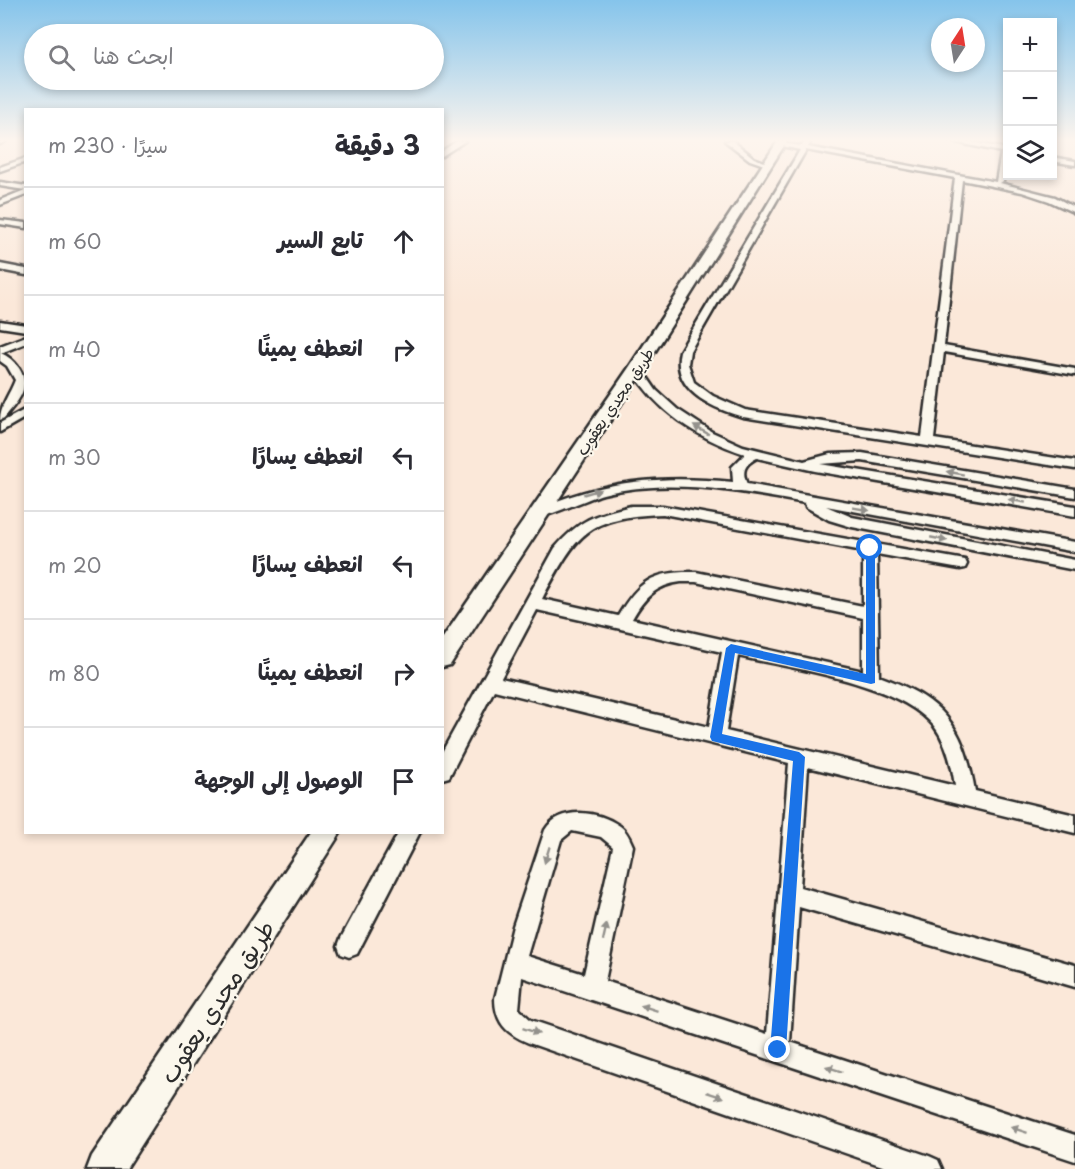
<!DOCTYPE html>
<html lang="ar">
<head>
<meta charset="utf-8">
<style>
	body { margin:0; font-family:"Playpen Sans","Playpen Sans Arabic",sans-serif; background:#f7f7f7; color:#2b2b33; direction:rtl }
	.controls { position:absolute; right:18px; top:18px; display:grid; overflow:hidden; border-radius:0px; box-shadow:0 3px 9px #0003 }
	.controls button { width:54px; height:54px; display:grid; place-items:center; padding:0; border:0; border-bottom:2px solid #e1e1e2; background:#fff; color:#2b2b33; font:30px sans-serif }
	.compass { position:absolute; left:931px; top:18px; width:54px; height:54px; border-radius:50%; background:#fff; box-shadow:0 3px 9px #0003; rotate:12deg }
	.stop { position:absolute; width:18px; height:18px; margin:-14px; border:4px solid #1a73e8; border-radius:50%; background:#fff }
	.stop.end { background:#1a73e8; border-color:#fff; box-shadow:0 2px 6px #0008 }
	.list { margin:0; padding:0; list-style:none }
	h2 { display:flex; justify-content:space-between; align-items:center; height:78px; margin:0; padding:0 24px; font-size:26px }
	h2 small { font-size:20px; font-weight:400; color:#7c7c81 }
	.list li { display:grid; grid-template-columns:39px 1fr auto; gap:18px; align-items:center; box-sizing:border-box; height:108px; padding:0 24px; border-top:2px solid #e1e1e2 }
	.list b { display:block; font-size:22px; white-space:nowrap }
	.list em { font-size:20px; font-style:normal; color:#7c7c81 }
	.icon { flex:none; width:33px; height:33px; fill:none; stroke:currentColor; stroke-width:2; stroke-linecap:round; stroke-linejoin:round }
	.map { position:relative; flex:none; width:1075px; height:1169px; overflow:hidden; direction:ltr }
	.search { position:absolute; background:#fff; box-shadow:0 3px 9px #0003; left:24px; top:24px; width:420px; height:66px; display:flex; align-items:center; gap:15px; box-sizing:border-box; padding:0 21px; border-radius:33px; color:#7c7c81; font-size:22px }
	.panel { position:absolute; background:#fff; box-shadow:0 3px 9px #0003; left:24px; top:108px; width:420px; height:726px; border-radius:0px; direction:rtl }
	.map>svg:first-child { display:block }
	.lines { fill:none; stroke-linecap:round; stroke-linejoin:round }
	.street-casing { stroke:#2b2b2b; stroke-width:5 }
	.secondary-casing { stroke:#2b2b2b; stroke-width:5 }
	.street { fill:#fbf7ec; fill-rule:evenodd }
	.secondary { fill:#fbf7ec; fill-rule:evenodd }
	.oneway { fill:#93918c }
	.route { fill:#1a73e8 }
	.labels { text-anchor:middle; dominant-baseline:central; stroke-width:4.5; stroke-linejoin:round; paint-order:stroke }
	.far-street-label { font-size:16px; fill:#2b2b2b; stroke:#fbf7ec }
	.near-street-label { font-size:24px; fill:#2b2b2b; stroke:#fbf7ec }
</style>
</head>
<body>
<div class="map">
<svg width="1075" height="1169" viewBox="0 0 1075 1169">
	<rect width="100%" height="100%" fill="#fbe8d9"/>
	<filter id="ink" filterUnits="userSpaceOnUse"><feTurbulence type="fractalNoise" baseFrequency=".0167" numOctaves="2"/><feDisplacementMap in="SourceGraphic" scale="12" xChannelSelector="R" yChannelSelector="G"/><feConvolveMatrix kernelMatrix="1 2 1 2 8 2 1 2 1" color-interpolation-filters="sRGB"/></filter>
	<g filter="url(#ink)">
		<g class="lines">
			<defs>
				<path id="street" d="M 0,141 L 6,141 L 0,144 Z
					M 457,141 L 465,141 L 442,156 L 442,151 Z
					M 725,141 L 733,141 L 754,158 L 770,164 L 767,166 L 750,160 Z
					M 804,141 L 811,141 L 808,147 L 996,182 L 1001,152 L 951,141 L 967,141 L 1008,149 L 1003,181 L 1000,183 L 1055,197 L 1075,208 L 1075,213 L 1049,201 L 1022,192 L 962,180 L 944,346 L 1075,369 L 1075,375 L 944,352 L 934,439 L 1075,461 L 1075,469 L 743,417 C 711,408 671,390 680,351 L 800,150 L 778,145 L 781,143 L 802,146 ZM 806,150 L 955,178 L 922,437 L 745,410 L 713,396 L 694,382 L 688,364 L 690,351 Z
					M 1052,157 L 1075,161 L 1075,165 L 1052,161 Z
					M 26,158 L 26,162 L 0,171 L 0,167 Z
					M 0,182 L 26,186 L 26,195 L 0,205 L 0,200 L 25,190 L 0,186 Z
					M 0,220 L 26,223 L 26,228 L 0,224 Z
					M 0,264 L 26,269 L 26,275 L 0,270 Z
					M 0,321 L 26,325 L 26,331 L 0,327 Z
					M 26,336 L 26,343 L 1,353 C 8,356 14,361 19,368 C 32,388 17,402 4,418 L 0,420 C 0,405 10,394 15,380 L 7,366 L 0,361 L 0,346 Z
					M 636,366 L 640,367 L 656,390 L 677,409 L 712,432 L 743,446 L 804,461 L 830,454 L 862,453 L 1075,489 L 1075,497 L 862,461 L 820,464 L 1075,506 L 1075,516 L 815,471 L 757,458 C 745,464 741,471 747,484 L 1075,542 L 1075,552 L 826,506 L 852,517 L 1075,560 L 1075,570 L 852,527 L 829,520 L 806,507 L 805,503 C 739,491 670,478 603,494 C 588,498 543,520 533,517 L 531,514 L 533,511 C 602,480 659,475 733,482 L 732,467 L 745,454 C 697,438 657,412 631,369 Z
					M 26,409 L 26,417 L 0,432 L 0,423 Z
					M 631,506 L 663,506 L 965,560 L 967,564 L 965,568 L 960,569 L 877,554 L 879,676 C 943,699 963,724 975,791 L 1075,815 L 1075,833 L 808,767 L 800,887 L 1075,965 L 1075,987 L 799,907 L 790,1042 L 1075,1135 L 1075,1161 L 522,977 L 519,1009 L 531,1020 L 929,1156 L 938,1160 L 942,1169 L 891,1169 L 529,1043 C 507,1034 495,1023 495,998 L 513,926 L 545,830 C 560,805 599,811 620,826 C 627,831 630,839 633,846 L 605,981 L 767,1034 L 789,763 L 494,690 L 449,777 L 442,779 L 442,752 L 555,548 C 580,519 594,515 631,506 ZM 663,514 L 863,551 L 863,606 L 696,572 C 654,571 639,580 618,616 L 542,599 C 577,534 585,517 663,514 ZM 681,582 L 696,582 L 863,618 L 863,671 L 632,619 C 644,598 656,585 681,582 ZM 537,610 L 722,652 L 709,727 L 501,678 ZM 738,656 C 793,669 898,682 934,726 C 947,743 952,765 955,786 L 726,731 ZM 572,831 L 601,837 L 613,847 L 584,974 L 527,956 L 561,840 Z
					M 399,832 L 420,832 L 357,954 L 349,957 L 341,954 L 338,946 L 341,938 Z"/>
				<path id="secondary" d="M 778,141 L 787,141 L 644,369 L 450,665 L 442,667 L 442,639 L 628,369 Z
					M 311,832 L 341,832 L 126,1169 L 87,1169 L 92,1156 Z"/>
			</defs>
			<use href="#street" class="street-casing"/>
			<use href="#secondary" class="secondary-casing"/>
			<use href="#street" class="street"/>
			<use href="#secondary" class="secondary"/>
		</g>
		<defs><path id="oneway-solid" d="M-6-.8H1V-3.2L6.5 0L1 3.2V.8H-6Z" transform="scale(1.5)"/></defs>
		<g class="oneway">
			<use href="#oneway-solid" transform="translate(701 430) rotate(-151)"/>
			<use href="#oneway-solid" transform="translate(955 473) rotate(-170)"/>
			<use href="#oneway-solid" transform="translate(592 492) rotate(-16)"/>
			<use href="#oneway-solid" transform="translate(1017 501) rotate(-170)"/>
			<use href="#oneway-solid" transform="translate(861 509) rotate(10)"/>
			<use href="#oneway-solid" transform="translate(939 539) rotate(11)"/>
			<use href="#oneway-solid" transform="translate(547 855) rotate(107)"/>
			<use href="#oneway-solid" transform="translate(605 932) rotate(-77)"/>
			<use href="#oneway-solid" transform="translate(649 1008) rotate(-162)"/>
			<use href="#oneway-solid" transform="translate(531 1031) rotate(19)"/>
			<use href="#oneway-solid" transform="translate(834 1069) rotate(-162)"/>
			<use href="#oneway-solid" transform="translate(715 1095) rotate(19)"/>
			<use href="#oneway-solid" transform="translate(1019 1130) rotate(-162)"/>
		</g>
	</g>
	<linearGradient id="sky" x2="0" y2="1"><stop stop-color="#85c4eb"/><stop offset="0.46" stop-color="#fdf5ee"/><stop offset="1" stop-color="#fdf5ee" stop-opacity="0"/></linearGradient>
	<rect width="1075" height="305" fill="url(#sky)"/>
	<path class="route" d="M 870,544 L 875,548 L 875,683 L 871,684 L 735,653 L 722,734 L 799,752 L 805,757 L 786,1050 L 783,1056 L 778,1058 L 772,1056 L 770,1050 L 793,761 L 712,741 L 710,737 L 726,648 L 731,644 L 866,674 L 866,548 Z"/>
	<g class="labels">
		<g class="far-street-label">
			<text transform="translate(614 401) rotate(-56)">طريق مجدي يعقوب</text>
		</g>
		<g class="near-street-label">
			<text transform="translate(216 1001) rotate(-57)">طريق مجدي يعقوب</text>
		</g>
	</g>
</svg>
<div class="controls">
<button>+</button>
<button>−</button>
<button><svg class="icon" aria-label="layers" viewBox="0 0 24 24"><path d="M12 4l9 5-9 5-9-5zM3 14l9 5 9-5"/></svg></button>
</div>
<svg class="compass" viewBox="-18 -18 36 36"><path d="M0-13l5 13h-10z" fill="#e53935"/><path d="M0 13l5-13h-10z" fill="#7c7c81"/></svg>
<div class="stop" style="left:870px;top:548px"></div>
<div class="stop end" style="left:778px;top:1050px"></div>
<div class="search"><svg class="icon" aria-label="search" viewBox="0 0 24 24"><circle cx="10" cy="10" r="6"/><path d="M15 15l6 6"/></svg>ابحث هنا</div>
<section class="panel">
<h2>3 دقيقة<small>سيرًا · 230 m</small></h2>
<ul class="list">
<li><svg class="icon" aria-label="ahead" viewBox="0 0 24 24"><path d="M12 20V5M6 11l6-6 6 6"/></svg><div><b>تابع السير</b></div><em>60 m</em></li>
<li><svg class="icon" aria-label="right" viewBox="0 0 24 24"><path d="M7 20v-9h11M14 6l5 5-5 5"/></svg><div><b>انعطف يمينًا</b></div><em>40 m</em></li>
<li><svg class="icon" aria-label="left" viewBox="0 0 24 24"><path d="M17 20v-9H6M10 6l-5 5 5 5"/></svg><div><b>انعطف يسارًا</b></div><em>30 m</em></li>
<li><svg class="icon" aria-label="left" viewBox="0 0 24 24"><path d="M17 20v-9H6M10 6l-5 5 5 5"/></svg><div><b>انعطف يسارًا</b></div><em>20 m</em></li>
<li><svg class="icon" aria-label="right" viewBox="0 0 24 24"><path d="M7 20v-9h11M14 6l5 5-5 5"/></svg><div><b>انعطف يمينًا</b></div><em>80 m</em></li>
<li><svg class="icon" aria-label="arrive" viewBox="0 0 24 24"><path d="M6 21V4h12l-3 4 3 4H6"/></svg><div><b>الوصول إلى الوجهة</b></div></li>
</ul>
</section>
</div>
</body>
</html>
